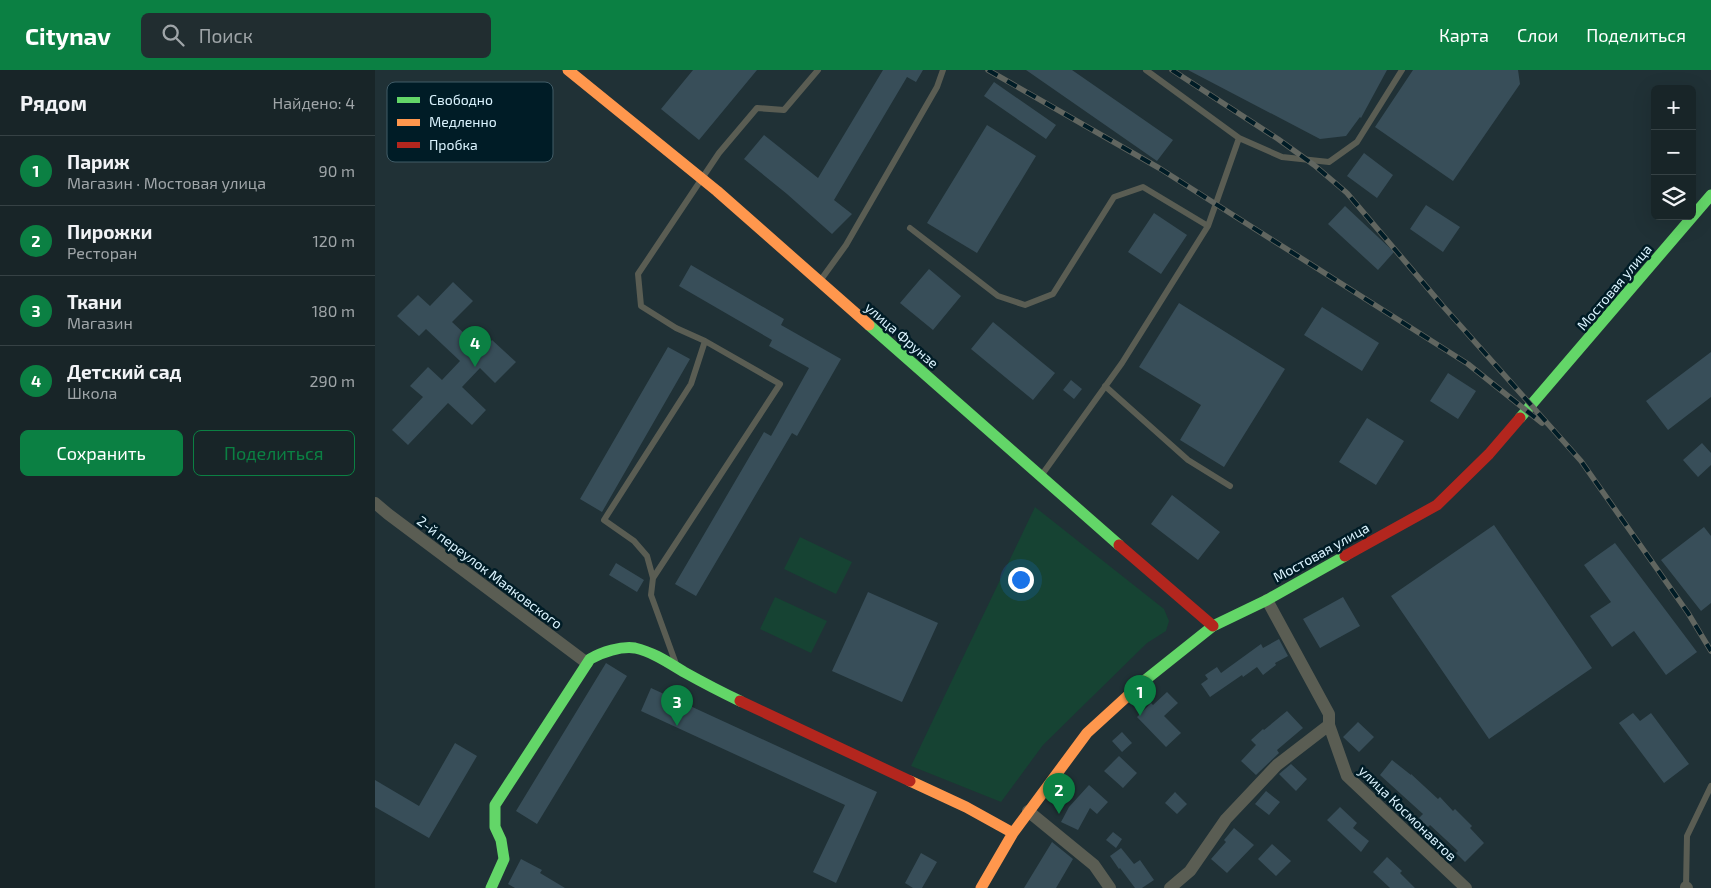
<!DOCTYPE html>
<html lang="ru">
<head>
<meta charset="utf-8">
<style>
	body { margin:0; font-family:"Exo 2",sans-serif; background:#212d30; color:#f1f3f6 }
	.controls { position:absolute; right:15px; top:15px; display:grid; overflow:hidden; border-radius:8px; box-shadow:0 5px 20px #0002 }
	.controls button { width:45px; height:45px; display:grid; place-items:center; padding:0; border:0; border-bottom:1px solid #364245; background:#182528; color:#f1f3f6; font:25px sans-serif }
	.you { position:absolute; left:645px; top:509px; width:18px; height:18px; margin:-12px; border:4px solid #fff; border-radius:50%; background:#1a73e8; box-shadow:0 0 0 8px #1a73e833 }
	.badge { display:grid; place-items:center; width:32px; height:32px; border-radius:50%; background:#0b8043; color:#fff; font-size:16px; font-weight:700 }
	.pin { position:absolute; translate:-50% -41px; filter:drop-shadow(0 1px 2px #0008) }
	.pin::after { content:''; position:absolute; top:26px; width:18px; height:15px; background:inherit; clip-path:polygon(0 0,100% 0,50% 100%) }
	.list { margin:0; padding:0; list-style:none }
	h2 { display:flex; justify-content:space-between; align-items:center; height:65px; margin:0; padding:0 20px; font-size:21px }
	h2 small { font-size:16px; font-weight:400; color:#9fa5a8 }
	.list li { display:grid; grid-template-columns:32px 1fr auto; gap:15px; align-items:center; box-sizing:border-box; height:70px; padding:0 20px; border-top:1px solid #364245 }
	.list b { display:block; font-size:19px; white-space:nowrap }
	.list p { margin:0; font-size:16px; white-space:nowrap; color:#9fa5a8 }
	.list em { font-size:16px; font-style:normal; color:#9fa5a8 }
	.actions { display:flex; gap:10px; padding:15px 20px }
	.actions a { flex:1; padding:11px 0; border:1px solid #0b8043; border-radius:8px; text-align:center; font-size:18px; color:#0b8043 }
	.actions .main { background:#0b8043; color:#fff }
	.icon { flex:none; width:28px; height:28px; fill:none; stroke:currentColor; stroke-width:2; stroke-linecap:round; stroke-linejoin:round }
	.map { position:relative; flex:none; width:1336px; height:818px; overflow:hidden }
	header { display:flex; align-items:center; gap:30px; box-sizing:border-box; height:70px; padding:0 25px; background:#0b8043; color:#fff }
	header strong { font-size:24px }
	nav { display:flex; gap:28px; margin-inline-start:auto; font-size:18px }
	.search { width:350px; height:45px; background:#212d30; display:flex; align-items:center; gap:12px; box-sizing:border-box; padding:0 18px; border-radius:8px; color:#9fa5a8; font-size:19px }
	main { display:flex }
	aside { flex:1; background:#182528 }
	.map>svg:first-child { display:block }
	.green { fill:#164333 }
	.building { fill:#384e59 }
	.lines { fill:none; stroke-linecap:round; stroke-linejoin:round }
	.lane { stroke:#5a5d53; stroke-width:6 }
	.street { stroke:#5a5d53; stroke-width:12 }
	.fast { stroke:#63d668; stroke-width:11 }
	.slow { stroke:#ff974d; stroke-width:11 }
	.jam { stroke:#b3261e; stroke-width:11 }
	.rail-casing { stroke:#616660; stroke-width:5.5 }
	.rail { stroke:#001c26; stroke-width:4; stroke-dasharray:11; stroke-linecap:butt }
	.labels { text-anchor:middle; dominant-baseline:central; stroke-width:5; stroke-linejoin:round; paint-order:stroke }
	.street-label { font-size:14px; fill:#daf3fe; stroke:#001c26 }
	.key { fill:#001c26; stroke:#415c67; stroke-width:1 }
	.key-label { font-size:14px; fill:#daf3fe }
</style>
</head>
<body>
<header>
<strong>Citynav</strong>
<div class="search"><svg class="icon" aria-label="search" viewBox="0 0 24 24"><circle cx="10" cy="10" r="6"/><path d="M15 15l6 6"/></svg>Поиск</div>
<nav><a>Карта</a><a>Слои</a><a>Поделиться</a></nav>
</header>
<main>
<aside>
<h2>Рядом<small>Найдено: 4</small></h2>
<ul class="list">
<li><span class="badge">1</span><div><b>Париж</b><p>Магазин · Мостовая улица</p></div><em>90 m</em></li>
<li><span class="badge">2</span><div><b>Пирожки</b><p>Ресторан</p></div><em>120 m</em></li>
<li><span class="badge">3</span><div><b>Ткани</b><p>Магазин</p></div><em>180 m</em></li>
<li><span class="badge">4</span><div><b>Детский сад</b><p>Школа</p></div><em>290 m</em></li>
</ul>
<div class="actions"><a class="main">Сохранить</a><a>Поделиться</a></div>
</aside>
<div class="map">
<svg width="1336" height="818" viewBox="0 0 1336 818">
	<rect width="100%" height="100%" fill="#203136"/>
	<path class="green" d="M 660,437 L 789,539 L 794,551 L 791,561 L 772,573 L 668,675 L 626,732 L 536,696 Z
		M 425,467 L 477,492 L 461,524 L 409,499 Z
		M 400,527 L 452,551 L 436,583 L 385,559 Z"/>
	<path class="building" d="M 318,0 L 382,0 L 324,70 L 286,39 Z
		M 508,0 L 548,0 L 541,12 L 532,7 L 459,130 L 477,144 L 457,164 L 412,124 L 369,89 L 389,65 L 443,108 Z
		M 651,0 L 697,0 L 798,70 L 782,91 Z
		M 813,0 L 1012,0 L 986,48 L 985,47 L 971,66 L 945,69 Z
		M 1038,0 L 1143,0 L 1145,14 L 1078,111 L 1000,57 Z
		M 619,12 L 681,55 L 671,69 L 609,26 Z
		M 612,55 L 661,86 L 602,183 L 552,153 Z
		M 989,83 L 1018,105 L 1002,128 L 972,106 Z
		M 1051,135 L 1085,157 L 1068,182 L 1035,159 Z
		M 970,136 L 1019,182 L 1003,200 L 953,154 Z
		M 779,143 L 812,165 L 786,204 L 753,182 Z
		M 316,195 L 409,249 L 406,255 L 466,289 L 422,366 L 417,363 L 321,526 L 300,514 L 389,362 L 396,366 L 434,298 L 394,276 L 397,270 L 304,216 Z
		M 554,199 L 586,226 L 558,260 L 525,233 Z
		M 78,212 L 98,231 L 77,252 L 107,280 L 117,270 L 141,292 L 120,313 L 105,298 L 87,317 L 111,340 L 97,355 L 73,333 L 33,375 L 17,360 L 48,327 L 35,316 L 53,297 L 67,310 L 85,291 L 51,259 L 44,266 L 22,246 L 43,225 L 55,236 Z
		M 804,233 L 910,299 L 849,397 L 805,370 L 826,335 L 764,297 Z
		M 947,237 L 1004,273 L 987,301 L 929,265 Z
		M 618,252 L 680,303 L 658,330 L 596,279 Z
		M 293,277 L 315,289 L 227,442 L 205,429 Z
		M 1336,282 L 1336,327 L 1293,360 L 1271,331 Z
		M 1073,303 L 1101,321 L 1083,349 L 1055,331 Z
		M 696,310 L 707,319 L 699,329 L 688,320 Z
		M 992,348 L 1029,371 L 1001,415 L 964,392 Z
		M 1327,373 L 1336,383 L 1336,395 L 1323,407 L 1308,390 Z
		M 797,425 L 845,462 L 823,490 L 776,454 Z
		M 1119,455 L 1217,598 L 1114,669 L 1016,526 Z
		M 1329,457 L 1336,466 L 1336,533 L 1326,541 L 1286,490 Z
		M 1240,473 L 1322,582 L 1291,605 L 1259,561 L 1237,577 L 1215,546 L 1236,532 L 1209,495 Z
		M 241,493 L 269,510 L 262,522 L 234,505 Z
		M 493,522 L 563,553 L 527,632 L 457,601 Z
		M 968,527 L 985,556 L 945,578 L 928,549 Z
		M 904,569 L 913,586 L 900,593 L 901,595 L 888,605 L 882,597 L 868,607 L 867,605 L 835,627 L 826,614 L 833,609 L 830,605 L 842,597 L 846,603 L 886,574 L 888,578 Z
		M 231,593 L 252,606 L 162,754 L 141,741 Z
		M 276,618 L 502,722 L 461,813 L 438,802 L 470,735 L 266,641 Z
		M 792,622 L 803,633 L 789,646 L 806,663 L 791,677 L 762,647 L 776,633 L 778,635 Z
		M 912,641 L 928,658 L 902,680 L 904,683 L 881,705 L 866,691 L 881,675 L 876,670 L 888,659 L 889,660 Z
		M 1258,643 L 1265,651 L 1276,643 L 1314,694 L 1289,713 L 1244,653 Z
		M 983,652 L 999,667 L 984,682 L 968,667 Z
		M 747,662 L 757,673 L 747,682 L 737,671 Z
		M 80,673 L 102,686 L 54,768 L 0,737 L 0,710 L 44,736 Z
		M 744,686 L 762,703 L 748,718 L 729,701 Z
		M 1017,690 L 1036,705 L 1036,704 L 1063,729 L 1065,727 L 1078,741 L 1080,739 L 1097,756 L 1095,758 L 1109,773 L 1090,792 L 1081,783 L 1083,781 L 1055,755 L 1053,757 L 1044,748 L 1048,744 L 1005,705 Z
		M 916,694 L 932,709 L 921,721 L 904,704 Z
		M 714,715 L 733,732 L 722,744 L 715,738 L 703,760 L 686,752 L 694,737 Z
		M 891,721 L 905,732 L 894,745 L 880,734 Z
		M 800,722 L 812,734 L 802,744 L 790,733 Z
		M 965,737 L 982,753 L 978,758 L 994,771 L 986,782 L 952,750 Z
		M 859,758 L 879,775 L 852,803 L 836,789 L 851,772 L 849,770 Z
		M 738,762 L 747,769 L 741,778 L 731,770 Z
		M 677,772 L 698,789 L 681,818 L 649,818 Z
		M 897,774 L 916,791 L 901,806 L 883,789 Z
		M 746,778 L 759,794 L 765,790 L 779,810 L 767,818 L 760,818 L 745,798 L 744,799 L 735,786 Z
		M 546,783 L 562,792 L 547,818 L 538,818 L 530,813 Z
		M 1012,787 L 1027,801 L 1025,803 L 1040,818 L 1015,818 L 998,802 Z
		M 146,789 L 167,800 L 165,803 L 190,818 L 140,818 L 133,814 Z"/>
	<g class="lines">
		<path class="lane" d="M 864,68 L 907,87 L 954,92 L 982,72 L 1027,0
			M 535,158 L 623,226 L 650,235 L 678,224 L 739,127 L 768,117 L 833,156
			M 445,211 L 471,175 L 562,17 L 568,0
			M 730,316 L 813,390 L 855,416
			M 666,406 L 747,293 L 833,156 L 864,68 L 771,0
			M 278,508 L 405,314 L 330,271
			M 301,594 L 276,525 L 278,508 L 272,486 L 259,471 L 229,450 L 316,314 L 330,271 L 301,258 L 266,236 L 263,204 L 344,83 L 382,38 L 409,40 L 443,0
			M 1311,817 L 1312,766 L 1336,716"/>
		<path class="street" d="M 0,433 L 13,444 L 212,593
			M 892,530 L 954,644 L 954,655 L 972,706 L 1091,818
			M 653,741 L 719,795 L 735,818
			M 1311,817 L 1312,818
			M 795,818 L 815,801 L 851,749 L 902,695 L 954,655"/>
		<path class="fast" d="M 494,255 L 744,475
			M 1145,348 L 1336,125
			M 769,611 L 838,556 L 892,530 L 970,486
			M 116,818 L 129,789 L 126,770 L 120,757 L 120,735 L 215,589 C 227,582 246,576 260,578 C 278,582 294,593 309,602 C 327,612 346,622 365,631"/>
		<path class="slow" d="M 193,0 L 342,121 L 494,255
			M 535,711 L 591,737 L 638,763
			M 606,818 L 638,763 L 712,663 L 769,611"/>
		<path class="jam" d="M 744,475 L 838,556
			M 970,486 L 1062,435 L 1114,384 L 1145,348
			M 365,631 L 535,711"/>
		<defs>
			<path id="rail" d="M 613,0 L 784,98 L 1093,294 L 1167,353
				M 797,0 L 903,69 L 939,95 L 972,123 L 1067,235 L 1206,391 L 1313,543 L 1336,581"/>
		</defs>
		<use href="#rail" class="rail-casing"/>
		<use href="#rail" class="rail"/>
	</g>
	<g class="labels">
		<g class="street-label">
			<text transform="translate(1239 217) rotate(-50)">Мостовая улица</text>
			<text transform="translate(527 265) rotate(41)">улица Фрунзе</text>
			<text transform="translate(946 482) rotate(-29)">Мостовая улица</text>
			<text transform="translate(115 502) rotate(37)">2-й переулок Маяковского</text>
			<text transform="translate(1033 743) rotate(44)">улица Космонавтов</text>
		</g>
	</g>
	<rect x="12" y="12" width="166" height="80" rx="8" class="key"/>
	<rect x="22" y="27" width="23" height="6" fill="#63d668"/>
	<rect x="22" y="49" width="23" height="7" fill="#ff974d"/>
	<rect x="22" y="72" width="23" height="6" fill="#b3261e"/>
	<g class="key-label">
		<text x="54" y="35">Свободно</text>
		<text x="54" y="57">Медленно</text>
		<text x="54" y="80">Пробка</text>
	</g>
</svg>
<div class="controls">
<button>+</button>
<button>−</button>
<button><svg class="icon" aria-label="layers" viewBox="0 0 24 24"><path d="M12 4l9 5-9 5-9-5zM3 14l9 5 9-5"/></svg></button>
</div>
<div class="you"></div>
<div class="pin badge" style="left:765px;top:646px">1</div>
<div class="pin badge" style="left:684px;top:744px">2</div>
<div class="pin badge" style="left:302px;top:656px">3</div>
<div class="pin badge" style="left:100px;top:297px">4</div>
</div>
</main>
</body>
</html>
